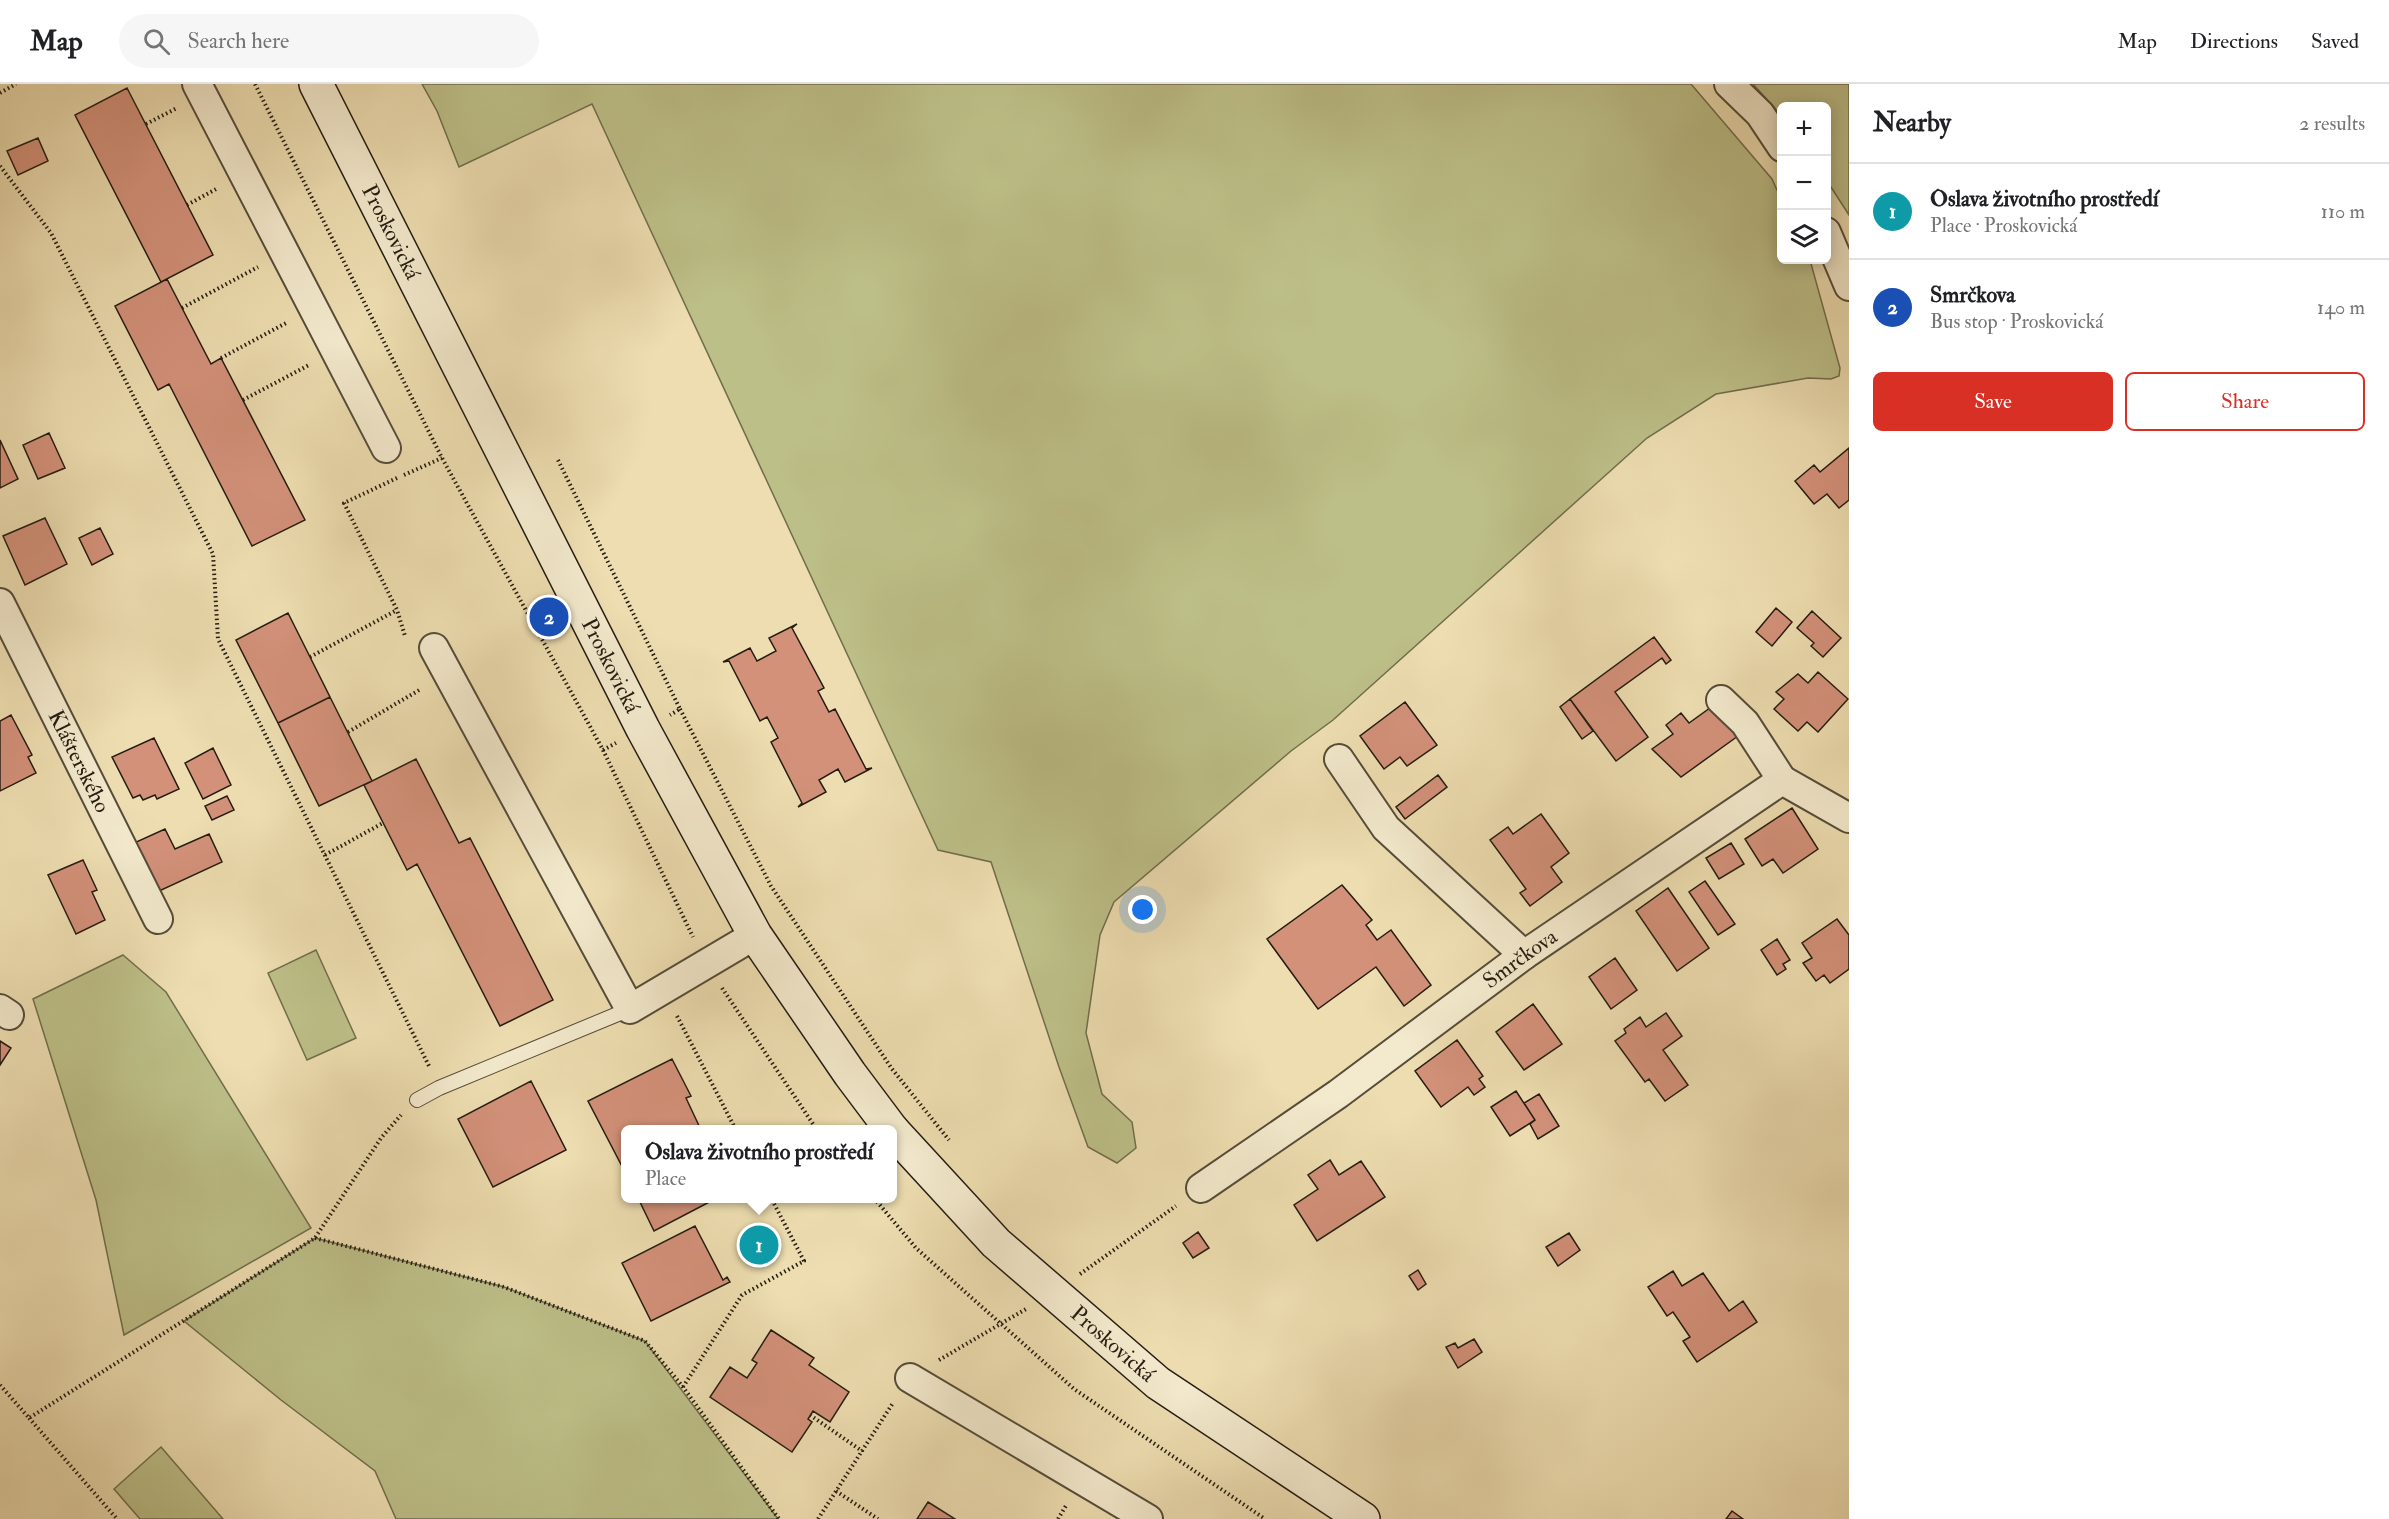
<!DOCTYPE html>
<html lang="en">
<head>
<meta charset="utf-8">
<style>
	body { margin:0; font-family:"IM FELL Double Pica",serif; background:#f6f6f6; color:#202124 }
	.controls { position:absolute; right:18px; top:18px; display:grid; overflow:hidden; border-radius:9px; box-shadow:0 3px 15px #0003 }
	.controls button { width:54px; height:54px; display:grid; place-items:center; padding:0; border:0; border-bottom:2px solid #e0e0e0; background:#fff; color:#202124; font:30px sans-serif }
	.you { position:absolute; left:1143px; top:826px; width:21px; height:21px; margin:-15px; border:4px solid #fff; border-radius:50%; background:#1a73e8; box-shadow:0 0 0 9px #1a73e833 }
	.badge { display:grid; place-items:center; width:39px; height:39px; border-radius:50%; background:#d93025; color:#fff; font-size:20px; font-weight:700 }
	.pin { position:absolute; translate:-50% -50%; border:3px solid #fff; box-shadow:0 2px 6px #0006 }
	.popup { position:absolute; left:621px; top:1041px; width:276px; height:78px; box-sizing:border-box; display:grid; place-content:center; border-radius:9px; background:#fff; filter:drop-shadow(0 2px 4px #0005); font-size:20px; white-space:nowrap; color:#757577 }
	.popup b { font-size:22px; color:#202124 }
	.popup::after { content:''; position:absolute; left:50%; top:100%; margin-left:-12px; border:12px solid transparent; border-top-color:#fff }
	.list { margin:0; padding:0; list-style:none }
	h2 { display:flex; justify-content:space-between; align-items:center; height:78px; margin:0; padding:0 24px; font-size:26px }
	h2 small { font-size:20px; font-weight:400; color:#757577 }
	.list li { display:grid; grid-template-columns:39px 1fr auto; gap:18px; align-items:center; box-sizing:border-box; height:96px; padding:0 24px; border-top:2px solid #e0e0e0 }
	.list b { display:block; font-size:22px; white-space:nowrap }
	.list p { margin:0; font-size:20px; white-space:nowrap; color:#757577 }
	.list em { font-size:20px; font-style:normal; color:#757577 }
	.actions { display:flex; gap:12px; padding:18px 24px }
	.actions a { flex:1; padding:14px 0; border:2px solid #d93025; border-radius:9px; text-align:center; font-size:21px; color:#d93025 }
	.actions .main { background:#d93025; color:#fff }
	.icon { flex:none; width:33px; height:33px; fill:none; stroke:currentColor; stroke-width:2; stroke-linecap:round; stroke-linejoin:round }
	.map { position:relative; flex:none; width:1849px; height:1435px; overflow:hidden }
	header { display:flex; align-items:center; gap:36px; box-sizing:border-box; height:84px; padding:0 30px; background:#fff; border-bottom:2px solid #e0e0e0 }
	header strong { font-size:28px }
	nav { display:flex; gap:33px; margin-inline-start:auto; font-size:21px }
	.search { width:420px; height:54px; background:#f6f6f6; display:flex; align-items:center; gap:15px; box-sizing:border-box; padding:0 21px; border-radius:33px; color:#757577; font-size:22px }
	main { display:flex }
	aside { flex:1; background:#fff }
	.map>svg:first-child { display:block }
	.green { fill:#bdbf88; stroke:#706e4c; stroke-width:1.5 }
	.building { fill:#d3917a; stroke:#241c11; stroke-width:1.5 }
	.lines { fill:none; stroke-linecap:round; stroke-linejoin:round }
	.lane-casing { stroke:#564c39; stroke-width:16 }
	.street-casing { stroke:#564c39; stroke-width:32 }
	.secondary-casing { stroke:#241c11; stroke-width:36 }
	.path { stroke:#241c11; stroke-width:4; stroke-dasharray:1.5 3; stroke-linecap:butt }
	.lane { stroke:#f3e9cc; stroke-width:14 }
	.street { stroke:#f3e9cc; stroke-width:28 }
	.secondary { stroke:#f3e9cc; stroke-width:33 }
	.labels { text-anchor:middle; dominant-baseline:central; stroke-width:5; stroke-linejoin:round; paint-order:stroke }
	.street-label { font-size:22px; fill:#241c11; stroke:#f3e9cc }
</style>
</head>
<body>
<header>
<strong>Map</strong>
<div class="search"><svg class="icon" aria-label="search" viewBox="0 0 24 24"><circle cx="10" cy="10" r="6"/><path d="M15 15l6 6"/></svg>Search here</div>
<nav><a>Map</a><a>Directions</a><a>Saved</a></nav>
</header>
<main>
<div class="map">
<svg width="1849" height="1435" viewBox="0 0 1849 1435">
	<rect width="100%" height="100%" fill="#edddb0"/>
	<filter id="stains"><feTurbulence type="fractalNoise" baseFrequency=".00333" numOctaves="4"/><feColorMatrix values="0 0 0 0 .2 0 0 0 0 .09 0 0 0 0 .02 0 0 0 .5 -.17"/></filter>
	<radialGradient id="worn" r=".72"><stop offset=".6" stop-color="#630" stop-opacity="0"/><stop offset="1" stop-color="#630" stop-opacity=".3"/></radialGradient>
	<path class="green" d="M 422,0 L 1691,0 L 1772,95 L 1781,115 L 1782,176 L 1810,176 L 1840,284 L 1839,292 L 1831,295 L 1808,294 L 1716,310 L 1647,354 L 1333,636 L 1291,667 L 1114,818 L 1100,851 L 1086,949 L 1102,1010 L 1132,1038 L 1136,1064 L 1117,1079 L 1088,1063 L 1059,983 L 991,778 L 938,766 L 592,20 L 459,83 L 437,27 Z
		M 1753,0 L 1849,0 L 1849,131 L 1827,97 L 1826,22 L 1782,22 L 1781,31 Z
		M 316,866 L 356,954 L 307,976 L 268,889 Z
		M 123,871 L 166,908 L 311,1144 L 124,1251 L 96,1116 L 33,915 Z
		M 315,1154 L 504,1203 L 645,1257 L 778,1435 L 396,1435 L 375,1387 L 281,1316 L 184,1237 Z
		M 161,1363 L 223,1435 L 140,1435 L 114,1405 Z"/>
	<path class="building" d="M 127,4 L 213,171 L 161,198 L 75,31 Z
		M 38,54 L 48,77 L 18,91 L 7,67 Z
		M 167,195 L 211,280 L 221,274 L 305,436 L 252,462 L 169,300 L 158,306 L 115,222 Z
		M 49,349 L 65,384 L 38,395 L 23,361 Z
		M 0,356 L 18,395 L 0,404 Z
		M 1849,364 L 1849,416 L 1839,424 L 1827,410 L 1814,420 L 1795,397 L 1814,381 L 1820,388 Z
		M 45,434 L 67,480 L 25,501 L 3,452 Z
		M 100,444 L 113,470 L 92,481 L 79,454 Z
		M 1776,524 L 1792,538 L 1772,562 L 1756,548 Z
		M 1812,527 L 1841,554 L 1823,573 L 1811,562 L 1814,559 L 1797,544 Z
		M 288,529 L 330,613 L 278,639 L 236,556 Z
		M 797,540 L 792,544 L 824,604 L 818,607 L 829,628 L 835,625 L 866,685 L 872,684 L 845,698 L 838,685 L 819,696 L 826,708 L 798,723 L 802,719 L 771,658 L 778,654 L 767,633 L 760,637 L 729,577 L 723,578 L 750,564 L 757,577 L 776,567 L 769,554 Z
		M 1654,553 L 1671,576 L 1666,580 L 1662,574 L 1615,608 L 1648,653 L 1616,677 L 1570,615 Z
		M 1818,588 L 1848,615 L 1818,648 L 1807,638 L 1798,647 L 1774,625 L 1784,615 L 1776,608 L 1798,590 L 1808,599 Z
		M 330,613 L 372,697 L 319,722 L 278,639 Z
		M 1570,615 L 1593,647 L 1582,655 L 1560,623 Z
		M 1405,618 L 1437,661 L 1407,682 L 1400,673 L 1384,685 L 1360,652 Z
		M 1710,624 L 1738,652 L 1681,693 L 1652,665 L 1673,650 L 1666,641 L 1681,629 L 1689,639 Z
		M 11,631 L 32,671 L 28,673 L 36,689 L 0,707 L 0,637 Z
		M 154,654 L 179,705 L 157,715 L 155,711 L 143,716 L 140,711 L 133,714 L 112,673 Z
		M 213,664 L 231,701 L 203,715 L 185,679 Z
		M 416,675 L 459,759 L 470,754 L 553,916 L 500,942 L 417,780 L 407,786 L 364,701 Z
		M 1438,691 L 1447,703 L 1405,735 L 1396,723 Z
		M 227,712 L 234,726 L 212,736 L 205,722 Z
		M 1792,724 L 1818,765 L 1783,789 L 1773,775 L 1762,782 L 1745,755 Z
		M 1541,730 L 1569,769 L 1551,783 L 1562,798 L 1530,822 L 1520,809 L 1526,805 L 1490,756 L 1508,743 L 1513,750 Z
		M 165,745 L 175,765 L 209,750 L 222,778 L 157,808 L 134,759 Z
		M 1731,759 L 1744,780 L 1719,795 L 1706,774 Z
		M 83,776 L 97,806 L 92,808 L 105,836 L 76,850 L 48,791 Z
		M 1705,797 L 1735,840 L 1718,851 L 1689,808 Z
		M 1342,801 L 1372,836 L 1366,841 L 1377,856 L 1391,846 L 1431,901 L 1404,922 L 1376,883 L 1318,925 L 1267,855 Z
		M 1668,804 L 1709,864 L 1677,887 L 1636,827 Z
		M 1837,835 L 1849,851 L 1849,885 L 1830,899 L 1824,891 L 1816,897 L 1803,879 L 1812,874 L 1802,859 Z
		M 1777,855 L 1790,876 L 1783,880 L 1786,885 L 1777,891 L 1761,866 Z
		M 1615,874 L 1637,906 L 1611,925 L 1589,893 Z
		M 1533,920 L 1562,960 L 1524,986 L 1496,948 Z
		M 1666,929 L 1682,952 L 1663,966 L 1688,1001 L 1665,1017 L 1649,995 L 1645,998 L 1615,957 L 1626,949 L 1624,945 L 1640,933 L 1646,943 Z
		M 1457,956 L 1483,992 L 1479,995 L 1485,1003 L 1474,1011 L 1468,1003 L 1441,1023 L 1415,987 Z
		M 0,957 L 11,964 L 0,981 Z
		M 672,975 L 691,1012 L 686,1014 L 701,1046 L 626,1046 L 626,1090 L 588,1017 Z
		M 531,997 L 566,1066 L 493,1103 L 458,1035 Z
		M 1516,1007 L 1535,1036 L 1510,1052 L 1491,1023 Z
		M 1539,1010 L 1559,1042 L 1538,1055 L 1530,1040 L 1535,1036 L 1524,1019 Z
		M 1330,1076 L 1339,1091 L 1361,1077 L 1385,1113 L 1317,1157 L 1294,1121 L 1318,1105 L 1308,1091 Z
		M 638,1114 L 717,1114 L 654,1147 Z
		M 695,1142 L 723,1196 L 727,1193 L 730,1198 L 651,1237 L 622,1179 Z
		M 1198,1148 L 1209,1164 L 1193,1174 L 1183,1159 Z
		M 1569,1149 L 1580,1166 L 1558,1182 L 1546,1163 Z
		M 1418,1186 L 1426,1200 L 1418,1206 L 1409,1192 Z
		M 1673,1187 L 1682,1202 L 1703,1189 L 1729,1227 L 1743,1217 L 1757,1238 L 1697,1278 L 1683,1257 L 1690,1253 L 1673,1228 L 1667,1232 L 1648,1203 Z
		M 771,1246 L 814,1274 L 809,1281 L 849,1308 L 830,1338 L 813,1327 L 808,1335 L 812,1338 L 792,1368 L 710,1313 L 730,1283 L 747,1294 L 757,1279 L 752,1276 Z
		M 1474,1255 L 1482,1268 L 1458,1284 L 1446,1263 L 1455,1259 L 1458,1264 Z
		M 928,1418 L 955,1435 L 917,1435 Z
		M 1732,1427 L 1743,1435 L 1726,1435 Z"/>
	<g class="lines">
		<defs>
			<path id="lane" d="M 417,1016 L 439,1004 L 630,925"/>
			<g id="street">
				<path d="M 197,0 L 386,364"/>
				<path d="M 1729,0 L 1760,30 L 1782,63"/>
				<path d="M 1826,148 L 1849,202"/>
				<path id="s1" d="M 0,519 L 158,835"/>
				<path d="M 434,564 L 630,925 L 755,851"/>
				<path d="M 1721,616 L 1745,639 L 1782,696"/>
				<path d="M 1339,675 L 1386,744 L 1524,871"/>
				<path d="M 0,925 L 9,931"/>
				<path id="s2" d="M 1201,1104 L 1338,1010 L 1524,871 L 1782,696 L 1849,734"/>
				<path d="M 910,1294 L 1148,1435"/>
			</g>
			<g id="secondary">
				<path id="s3" d="M 316,0 L 643,645 L 755,851 L 850,990 L 892,1046"/>
				<path id="s4" d="M 892,1046 L 996,1159 L 1158,1299 L 1363,1435"/>
			</g>
		</defs>
		<use href="#lane" class="lane-casing"/>
		<use href="#street" class="street-casing"/>
		<use href="#secondary" class="secondary-casing"/>
		<path class="path" d="M 255,0 L 442,374 L 603,666 L 693,853
			M 0,9 L 16,0
			M 146,40 L 177,24
			M 0,82 L 51,149 L 213,470 L 218,555 L 430,984
			M 187,121 L 218,104
			M 182,224 L 258,183
			M 221,274 L 288,238
			M 243,316 L 309,281
			M 558,376 L 680,625 L 670,631
			M 404,391 L 442,374
			M 397,394 L 344,419 L 397,526 L 405,552
			M 310,573 L 397,526
			M 680,625 L 771,802 L 892,985 L 949,1056
			M 348,648 L 421,605
			M 603,666 L 616,659
			M 325,771 L 383,739
			M 722,904 L 817,1046
			M 677,932 L 736,1046
			M 874,1114 L 916,1164 L 1074,1305 L 1265,1435
			M 315,1154 L 504,1203 L 645,1257 L 683,1303 L 779,1435
			M 1080,1190 L 1176,1122
			M 939,1276 L 1026,1225
			M 0,1301 L 29,1334 L 315,1154 L 381,1054 L 401,1031
			M 683,1303 L 742,1211 L 804,1177 L 771,1114
			M 810,1331 L 862,1367
			M 29,1334 L 117,1435
			M 836,1407 L 878,1435
			M 818,1435 L 893,1319
			M 1058,1435 L 1067,1420"/>
		<use href="#lane" class="lane"/>
		<use href="#street" class="street"/>
		<use href="#secondary" class="secondary"/>
	</g>
	<g class="labels">
		<g class="street-label">
			<text stroke="none"><textPath href="#s3" startOffset="166">Proskovická</textPath></text>
			<text stroke="none"><textPath href="#s3" startOffset="652">Proskovická</textPath></text>
			<text stroke="none"><textPath href="#s1" startOffset="177">Klášterského</textPath></text>
			<text stroke="none"><textPath href="#s2" startOffset="393">Smrčkova</textPath></text>
			<text stroke="none"><textPath href="#s4" startOffset="308">Proskovická</textPath></text>
		</g>
	</g>
	<rect width="100%" height="100%" filter="url(#stains)"/>
	<rect width="100%" height="100%" fill="url(#worn)"/>
</svg>
<div class="controls">
<button>+</button>
<button>−</button>
<button><svg class="icon" aria-label="layers" viewBox="0 0 24 24"><path d="M12 4l9 5-9 5-9-5zM3 14l9 5 9-5"/></svg></button>
</div>
<div class="you"></div>
<div class="pin badge" style="left:759px;top:1161px;background:#0f9aa8">1</div>
<div class="popup"><b>Oslava životního prostředí</b>Place</div>
<div class="pin badge" style="left:549px;top:533px;background:#1a4fb4">2</div>
</div>
<aside>
<h2>Nearby<small>2 results</small></h2>
<ul class="list">
<li><span class="badge" style="background:#0f9aa8">1</span><div><b>Oslava životního prostředí</b><p>Place · Proskovická</p></div><em>110 m</em></li>
<li><span class="badge" style="background:#1a4fb4">2</span><div><b>Smrčkova</b><p>Bus stop · Proskovická</p></div><em>140 m</em></li>
</ul>
<div class="actions"><a class="main">Save</a><a>Share</a></div>
</aside>
</main>
</body>
</html>
